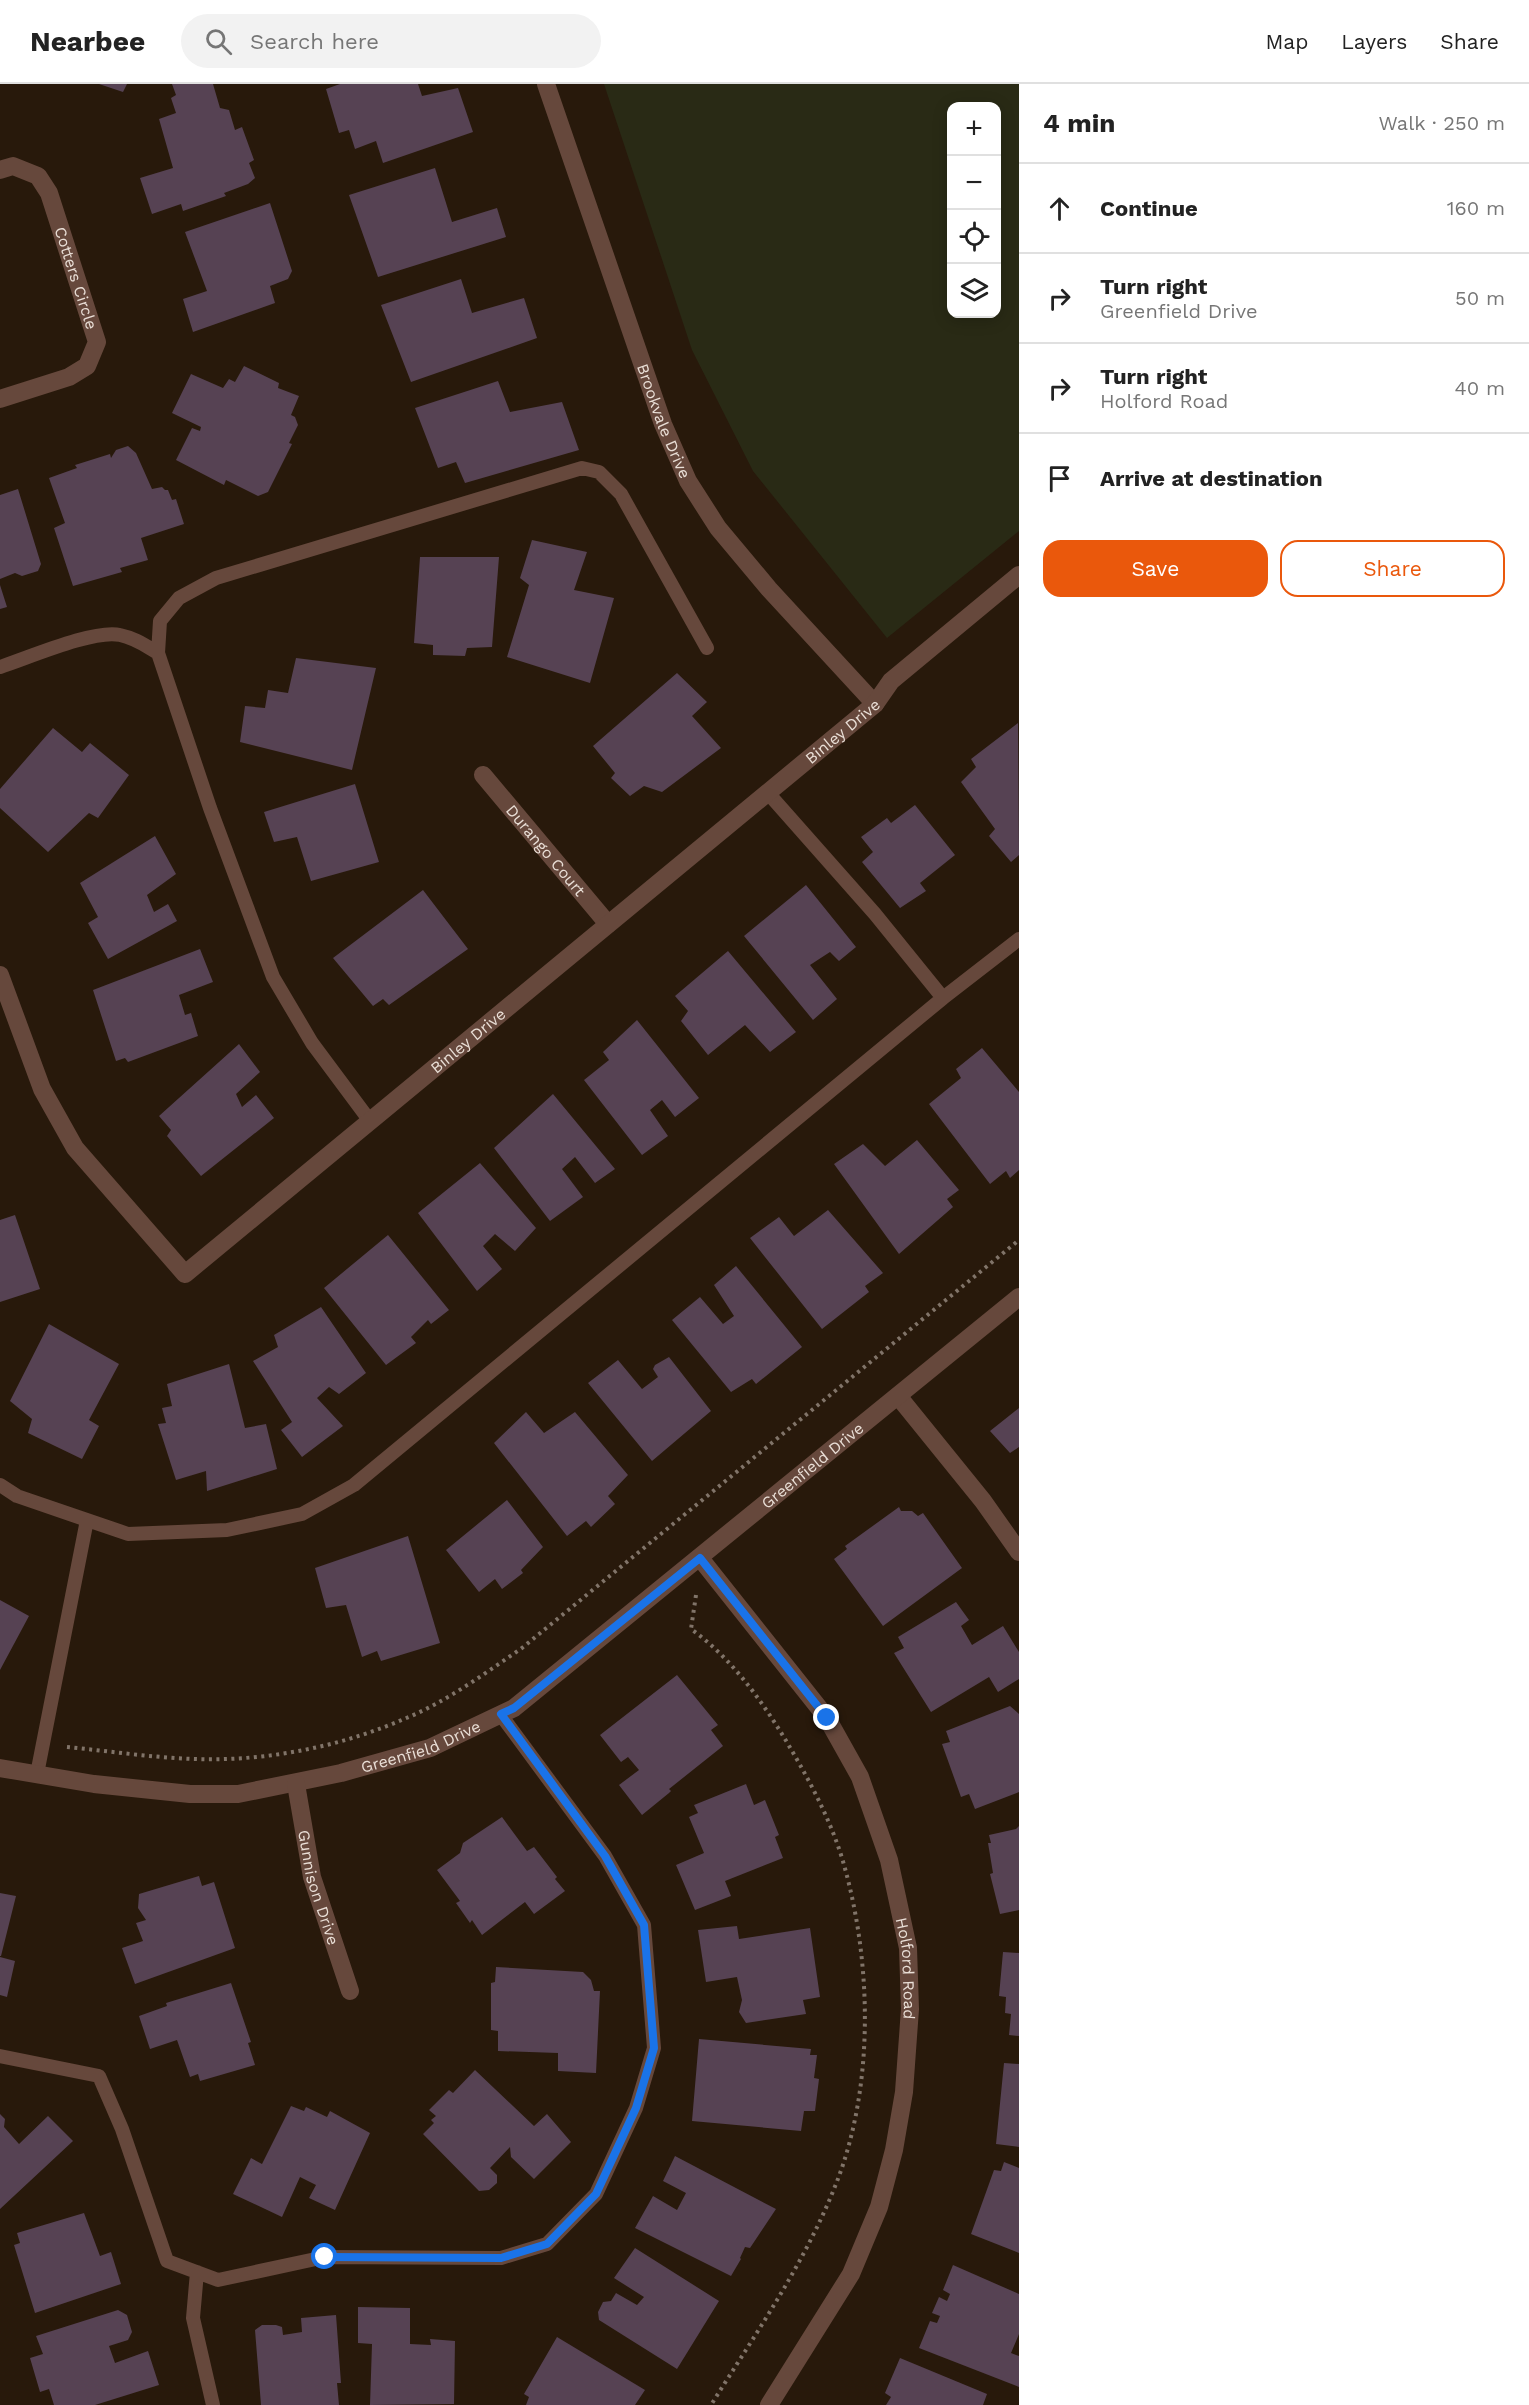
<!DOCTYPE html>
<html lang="en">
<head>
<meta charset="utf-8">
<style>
	body { margin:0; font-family:"Work Sans",sans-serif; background:#f2f2f2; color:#222 }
	.controls { position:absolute; right:18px; top:18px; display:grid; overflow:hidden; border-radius:12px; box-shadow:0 3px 15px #0003 }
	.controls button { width:54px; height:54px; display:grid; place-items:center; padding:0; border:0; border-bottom:2px solid #e0e0e0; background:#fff; color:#222; font:30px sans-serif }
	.stop { position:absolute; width:18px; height:18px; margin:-14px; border:4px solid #1a73e8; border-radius:50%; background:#fff }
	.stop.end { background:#1a73e8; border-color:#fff; box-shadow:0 2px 6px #0008 }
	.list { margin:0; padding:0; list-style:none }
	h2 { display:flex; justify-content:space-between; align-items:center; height:78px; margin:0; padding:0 24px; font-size:26px }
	h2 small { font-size:20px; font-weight:400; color:#767676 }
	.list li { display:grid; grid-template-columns:39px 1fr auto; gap:18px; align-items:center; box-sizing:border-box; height:90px; padding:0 24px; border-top:2px solid #e0e0e0 }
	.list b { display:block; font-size:22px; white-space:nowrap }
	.list p { margin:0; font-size:20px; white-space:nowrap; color:#767676 }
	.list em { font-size:20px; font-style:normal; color:#767676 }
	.actions { display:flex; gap:12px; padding:18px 24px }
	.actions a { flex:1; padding:14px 0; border:2px solid #ea580c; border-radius:18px; text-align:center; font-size:21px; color:#ea580c }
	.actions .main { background:#ea580c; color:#fff }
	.icon { flex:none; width:33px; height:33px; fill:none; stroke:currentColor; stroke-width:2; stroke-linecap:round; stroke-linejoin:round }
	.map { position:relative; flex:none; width:1019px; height:2321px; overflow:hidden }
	header { display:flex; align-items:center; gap:36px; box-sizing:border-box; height:84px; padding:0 30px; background:#fff; border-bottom:2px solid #e0e0e0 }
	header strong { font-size:28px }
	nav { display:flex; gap:33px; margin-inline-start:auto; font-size:21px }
	.search { width:420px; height:54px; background:#f2f2f2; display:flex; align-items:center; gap:15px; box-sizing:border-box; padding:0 21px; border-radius:33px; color:#767676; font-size:22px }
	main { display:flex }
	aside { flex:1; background:#fff }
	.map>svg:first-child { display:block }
	.green { fill:#292a15; fill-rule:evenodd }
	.building { fill:#564253 }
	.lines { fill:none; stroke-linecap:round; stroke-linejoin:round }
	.path { stroke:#817469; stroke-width:4; stroke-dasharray:3 4.5; stroke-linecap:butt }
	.lane { stroke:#66483c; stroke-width:14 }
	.street { stroke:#66483c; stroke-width:18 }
	.route { stroke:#1a73e8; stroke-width:8 }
	.labels { text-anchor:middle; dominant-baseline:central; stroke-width:4.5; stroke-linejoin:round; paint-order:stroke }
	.street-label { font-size:16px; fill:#eadfd7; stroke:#1e1004 }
</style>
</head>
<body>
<header>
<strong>Nearbee</strong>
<div class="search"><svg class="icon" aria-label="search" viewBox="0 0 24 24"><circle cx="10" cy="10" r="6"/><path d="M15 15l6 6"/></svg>Search here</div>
<nav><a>Map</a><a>Layers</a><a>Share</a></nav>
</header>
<main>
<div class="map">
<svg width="1019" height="2321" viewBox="0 0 1019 2321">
	<rect width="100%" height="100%" fill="#28190b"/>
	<path class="green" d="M 604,0 L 1019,0 L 1019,447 L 887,554 L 753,387 L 692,266 ZM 952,22 L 996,22 L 996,230 L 952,230 Z"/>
	<path class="building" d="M 99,0 L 127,0 L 123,8 Z
		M 172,0 L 213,0 L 220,24 L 229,26 L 235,46 L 242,43 L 254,76 L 249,79 L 255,94 L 248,100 L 224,109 L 226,112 L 183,127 L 181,120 L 152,130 L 140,94 L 173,84 L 159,35 L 176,29 L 171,14 L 176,11 Z
		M 340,0 L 418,0 L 422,12 L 458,4 L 473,48 L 383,79 L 376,57 L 355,65 L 349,46 L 339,49 L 326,5 Z
		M 435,84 L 452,138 L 497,124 L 506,153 L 378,193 L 349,111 Z
		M 270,119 L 292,187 L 288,195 L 270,202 L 275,219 L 193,248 L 183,215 L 207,207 L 185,148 Z
		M 461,195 L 472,229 L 524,214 L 537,254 L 411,298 L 381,221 Z
		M 244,282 L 279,299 L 278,304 L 299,312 L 291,331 L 295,333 L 298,341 L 289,359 L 292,360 L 268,408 L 258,412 L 226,396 L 224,401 L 176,376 L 192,344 L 200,347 L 201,343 L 172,329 L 191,290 L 223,304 L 229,295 L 235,298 Z
		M 498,297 L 510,328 L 562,318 L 579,366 L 465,399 L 456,378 L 438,384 L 415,324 Z
		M 128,362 L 136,369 L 152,405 L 162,403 L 165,406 L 168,406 L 172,416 L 176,415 L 184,440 L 141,454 L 148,476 L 120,484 L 122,488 L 73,502 L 54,444 L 65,439 L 49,394 L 77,384 L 75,381 L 110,370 L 111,374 L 116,366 Z
		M 18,405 L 41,480 L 38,487 L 22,492 L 15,489 L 0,495 L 0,411 Z
		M 532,456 L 587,468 L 574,506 L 614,514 L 590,599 L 507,573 L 529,501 L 520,494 Z
		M 420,473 L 499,473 L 492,563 L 467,564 L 465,572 L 433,571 L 433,561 L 414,559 Z
		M 0,501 L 7,523 L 0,525 Z
		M 296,574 L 376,584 L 352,686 L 240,658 L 245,622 L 265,624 L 268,606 L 288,609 Z
		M 677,589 L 707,618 L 692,632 L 721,664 L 662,708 L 644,702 L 630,712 L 611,694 L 615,689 L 593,662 Z
		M 1018,639 L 1019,771 L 1011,778 L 989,752 L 995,745 L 961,698 L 976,683 L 971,675 Z
		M 53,644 L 82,668 L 90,659 L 129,691 L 98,734 L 89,729 L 48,768 L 0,724 L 0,705 Z
		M 355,700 L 379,778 L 311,797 L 297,753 L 274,758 L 264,728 Z
		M 915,721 L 955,771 L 920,799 L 926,807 L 900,824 L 862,778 L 873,768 L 861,753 L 887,734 L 891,739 Z
		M 155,752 L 176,790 L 147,811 L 154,828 L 168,820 L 177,837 L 108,875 L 88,839 L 98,833 L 80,799 Z
		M 806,801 L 856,863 L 839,877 L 830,868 L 810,881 L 837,915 L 813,936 L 744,852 Z
		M 423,806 L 468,865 L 389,921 L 383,915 L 373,922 L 333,874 Z
		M 200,865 L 213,898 L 179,911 L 185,931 L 191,929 L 198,952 L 128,978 L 125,974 L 116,977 L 93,906 Z
		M 728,867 L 796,948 L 770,968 L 745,941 L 708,971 L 681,937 L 688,927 L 675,912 Z
		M 637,936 L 699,1014 L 675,1033 L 662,1016 L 650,1026 L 668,1052 L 642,1071 L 584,996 L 609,976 L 603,968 Z
		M 239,960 L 260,988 L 236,1010 L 242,1023 L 256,1011 L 274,1034 L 201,1092 L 167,1052 L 171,1046 L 159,1032 Z
		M 982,964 L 1019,1008 L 1019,1086 L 1010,1094 L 1006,1087 L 990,1100 L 929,1020 L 961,994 L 956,985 Z
		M 553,1010 L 615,1085 L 595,1099 L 575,1073 L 562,1085 L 583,1113 L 550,1137 L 494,1064 Z
		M 917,1056 L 959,1106 L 947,1115 L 953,1123 L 899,1170 L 834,1080 L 863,1060 L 885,1082 Z
		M 480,1079 L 536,1144 L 515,1167 L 495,1150 L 483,1162 L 502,1185 L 477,1207 L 418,1129 Z
		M 828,1126 L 883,1189 L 865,1202 L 869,1208 L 822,1245 L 750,1154 L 779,1133 L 794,1152 Z
		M 15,1131 L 40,1205 L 0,1218 L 0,1136 Z
		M 388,1151 L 449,1226 L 431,1240 L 428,1236 L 411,1253 L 416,1259 L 386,1281 L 324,1204 Z
		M 736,1182 L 802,1263 L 756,1300 L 752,1295 L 731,1308 L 672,1236 L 700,1213 L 723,1240 L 734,1232 L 714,1201 Z
		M 321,1223 L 366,1289 L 339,1310 L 329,1303 L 317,1314 L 343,1342 L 302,1373 L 281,1346 L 292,1338 L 253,1277 L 278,1263 L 274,1251 Z
		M 49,1240 L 119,1280 L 89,1336 L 99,1342 L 82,1375 L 28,1349 L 32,1335 L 10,1317 Z
		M 669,1273 L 711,1327 L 652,1377 L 588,1299 L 618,1276 L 642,1305 L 658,1293 L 653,1285 L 655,1281 Z
		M 229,1280 L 245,1344 L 266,1340 L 277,1385 L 207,1407 L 206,1387 L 176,1396 L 158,1340 L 166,1339 L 162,1324 L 172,1322 L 167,1300 Z
		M 1019,1324 L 1019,1363 L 1010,1369 L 990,1347 Z
		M 526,1328 L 544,1349 L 575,1328 L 628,1391 L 608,1412 L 615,1420 L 591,1443 L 586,1437 L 567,1452 L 494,1359 Z
		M 507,1416 L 543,1463 L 521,1486 L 523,1489 L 502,1505 L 495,1495 L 479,1508 L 446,1466 Z
		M 899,1423 L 901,1427 L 912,1427 L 918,1432 L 923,1429 L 962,1484 L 883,1542 L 834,1475 L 847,1465 L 845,1462 Z
		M 408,1452 L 440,1559 L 381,1577 L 377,1567 L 362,1573 L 346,1521 L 326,1524 L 315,1484 Z
		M 0,1516 L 29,1532 L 0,1586 Z
		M 956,1518 L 969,1536 L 961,1542 L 972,1561 L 1003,1542 L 1019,1568 L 1019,1595 L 998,1608 L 989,1593 L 931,1628 L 894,1569 L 904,1564 L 898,1553 Z
		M 677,1591 L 718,1641 L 711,1646 L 723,1662 L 669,1705 L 671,1707 L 669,1709 L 642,1731 L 619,1701 L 639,1686 L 628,1673 L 621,1678 L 600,1651 Z
		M 1010,1622 L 1019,1630 L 1019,1708 L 975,1725 L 969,1710 L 961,1713 L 942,1660 L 950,1658 L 946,1647 Z
		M 746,1700 L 754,1721 L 765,1716 L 779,1751 L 775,1753 L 783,1774 L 725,1797 L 731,1812 L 695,1826 L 676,1781 L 704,1769 L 689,1733 L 698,1729 L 694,1721 Z
		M 502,1733 L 527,1767 L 534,1763 L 557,1793 L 555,1795 L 565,1807 L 534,1830 L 525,1818 L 482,1851 L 472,1836 L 470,1839 L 456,1819 L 460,1817 L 437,1786 L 460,1769 L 463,1759 Z
		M 1019,1742 L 1019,1826 L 1000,1830 L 990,1790 L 993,1789 L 988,1759 L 991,1759 L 989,1751 L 1016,1745 Z
		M 199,1792 L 202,1802 L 214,1798 L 235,1864 L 135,1900 L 122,1864 L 143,1857 L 136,1839 L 146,1836 L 138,1824 L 139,1810 Z
		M 0,1809 L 16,1812 L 1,1872 L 0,1872 Z
		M 737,1842 L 739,1855 L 810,1844 L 820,1913 L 803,1916 L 806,1930 L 746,1939 L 739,1928 L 742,1916 L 737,1893 L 706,1898 L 698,1846 Z
		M 1003,1868 L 1019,1869 L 1019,1952 L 1009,1951 L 1011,1930 L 1005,1929 L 1006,1913 L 999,1912 Z
		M 0,1873 L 15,1877 L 7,1913 L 0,1911 Z
		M 496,1883 L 583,1888 L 591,1896 L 594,1907 L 600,1907 L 596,1989 L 558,1987 L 558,1969 L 498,1967 L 498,1947 L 491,1946 L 491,1899 L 495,1898 Z
		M 231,1899 L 251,1958 L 248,1959 L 255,1981 L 200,1997 L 198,1990 L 190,1993 L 177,1956 L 150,1965 L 139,1932 L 167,1922 L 166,1919 Z
		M 699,1955 L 811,1965 L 810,1971 L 817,1971 L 814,1994 L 819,1995 L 815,2027 L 804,2027 L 801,2047 L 692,2037 Z
		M 1004,1979 L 1019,1980 L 1019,2063 L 996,2060 Z
		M 475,1986 L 534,2042 L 547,2030 L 571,2058 L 534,2095 L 511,2073 L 510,2063 L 490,2084 L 497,2091 L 497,2099 L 489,2106 L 479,2107 L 423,2050 L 434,2039 L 431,2036 L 436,2032 L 429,2026 L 449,2006 L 453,2009 Z
		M 291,2022 L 304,2027 L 306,2023 L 327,2033 L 330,2027 L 370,2049 L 335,2126 L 309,2114 L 316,2101 L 300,2093 L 282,2133 L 233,2110 L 251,2074 L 262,2080 Z
		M 0,2030 L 5,2035 L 4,2043 L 19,2060 L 48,2032 L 73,2057 L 0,2125 Z
		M 675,2072 L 776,2125 L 750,2164 L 745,2163 L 740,2174 L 741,2175 L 731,2192 L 635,2144 L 653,2112 L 677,2126 L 686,2109 L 663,2097 Z
		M 1004,2078 L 1019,2084 L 1019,2169 L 971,2150 L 994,2086 L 1001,2087 Z
		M 84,2129 L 100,2172 L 111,2168 L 121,2200 L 35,2229 L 14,2161 L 20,2159 L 17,2149 Z
		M 635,2164 L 719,2217 L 677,2285 L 599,2236 L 598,2228 L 603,2218 L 611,2217 L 616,2209 L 637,2221 L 644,2213 L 614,2194 Z
		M 953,2181 L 1019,2210 L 1019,2250 L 1011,2269 L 1019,2272 L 1019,2303 L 919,2264 L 930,2237 L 937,2239 L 940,2232 L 932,2229 L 939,2213 L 947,2217 L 950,2210 L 943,2206 Z
		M 358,2223 L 410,2224 L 410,2260 L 431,2261 L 430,2255 L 455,2257 L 454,2320 L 370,2321 L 372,2260 L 358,2259 Z
		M 118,2226 L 127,2231 L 132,2248 L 128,2256 L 109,2262 L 115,2279 L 148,2267 L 159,2301 L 95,2321 L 54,2321 L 49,2305 L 40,2308 L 30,2274 L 43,2270 L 36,2252 Z
		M 336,2231 L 341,2299 L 337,2299 L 339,2321 L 261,2321 L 255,2246 L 262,2241 L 276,2241 L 282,2243 L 283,2251 L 302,2248 L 301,2234 Z
		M 557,2253 L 645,2306 L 635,2321 L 526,2321 L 529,2313 L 524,2310 Z
		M 900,2274 L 987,2310 L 983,2321 L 886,2321 L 891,2313 L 885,2309 Z"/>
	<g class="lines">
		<path class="path" d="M 696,1511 L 691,1545 C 730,1573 760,1614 785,1655 C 807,1692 829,1732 842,1774 C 872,1875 875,2001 836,2100 C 805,2179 756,2249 711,2321
			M 67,1663 C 119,1668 173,1677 226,1675 C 286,1673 349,1659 404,1635 C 446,1618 484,1590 522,1564 L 1019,1156"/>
		<path class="lane" d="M 0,583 C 28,574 94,545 120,551 C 135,554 146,562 158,569
			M 768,709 L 875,830 L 943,914
			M 370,1037 L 312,959 L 273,893 L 210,724 L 158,569 L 160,537 L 179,514 L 216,494 L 582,384 L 599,388 L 621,410 L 707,564
			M 0,1401 L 17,1412 L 128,1450 L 227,1446 L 302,1430 L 354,1401 L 943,914 L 1019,855
			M 37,1690 L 87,1436
			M 0,1972 L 99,1992 L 122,2045 L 167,2177 L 218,2196 L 325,2173 L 501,2174 L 547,2160 L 596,2110 L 636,2024 L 654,1964 L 644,1841 L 605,1772 L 501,1631
			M 197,2188 L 193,2234 L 213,2321"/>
		<g class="street">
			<path id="s1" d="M 546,0 L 663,340 L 688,397 L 718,444 L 769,505 L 875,620"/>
			<path id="s2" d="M 0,86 L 13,82 L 38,92 L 49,109 L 97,258 L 87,282 L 69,293 L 0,315"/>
			<path id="s3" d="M 483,691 L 608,840"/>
			<path id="s4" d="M 0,891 L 42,1005 L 75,1064 L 185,1190 L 875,620 L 891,597 L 1019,491"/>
			<path d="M 898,1312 L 983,1417 L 1019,1468"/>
			<path id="s5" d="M 700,1474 L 827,1634 L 860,1693 L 889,1776 L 908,1864 L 910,1925 L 904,2008 L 894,2066 L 879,2123 L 851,2190 L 769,2321"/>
			<path id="s6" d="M 0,1684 L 94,1700 L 190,1710 L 238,1710 L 341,1689 L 430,1664 L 514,1624 L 1019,1213"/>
			<path id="s7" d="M 296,1700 L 312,1793 L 350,1907"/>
		</g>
	</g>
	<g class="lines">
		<path class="route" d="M 325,2173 L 501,2174 L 547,2160 L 596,2110 L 636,2024 L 654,1964 L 644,1841 L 605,1772 L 501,1630 L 514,1624 L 700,1474 L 827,1634"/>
	</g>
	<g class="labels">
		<g class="street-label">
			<text stroke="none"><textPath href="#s2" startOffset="150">Cotters Circle</textPath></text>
			<text stroke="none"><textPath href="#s1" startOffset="357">Brookvale Drive</textPath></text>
			<text stroke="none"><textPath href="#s4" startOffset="1209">Binley Drive</textPath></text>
			<text stroke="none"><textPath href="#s3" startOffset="98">Durango Court</textPath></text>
			<text stroke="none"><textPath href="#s4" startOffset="723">Binley Drive</textPath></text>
			<text stroke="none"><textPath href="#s6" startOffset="915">Greenfield Drive</textPath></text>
			<text stroke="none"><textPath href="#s6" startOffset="429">Greenfield Drive</textPath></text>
			<text stroke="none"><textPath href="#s7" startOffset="106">Gunnison Drive</textPath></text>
			<text stroke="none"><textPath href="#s5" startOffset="470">Holford Road</textPath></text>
		</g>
	</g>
</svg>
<div class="controls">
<button>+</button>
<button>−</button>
<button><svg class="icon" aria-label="locate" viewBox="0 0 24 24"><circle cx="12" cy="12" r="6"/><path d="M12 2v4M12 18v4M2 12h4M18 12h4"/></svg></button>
<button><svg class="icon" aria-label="layers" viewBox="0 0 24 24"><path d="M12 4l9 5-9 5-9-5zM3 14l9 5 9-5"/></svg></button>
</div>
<div class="stop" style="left:325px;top:2173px"></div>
<div class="stop end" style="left:827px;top:1634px"></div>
</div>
<aside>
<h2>4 min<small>Walk · 250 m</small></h2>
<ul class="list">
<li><svg class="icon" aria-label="ahead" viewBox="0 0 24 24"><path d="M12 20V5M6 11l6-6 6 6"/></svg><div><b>Continue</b></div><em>160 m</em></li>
<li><svg class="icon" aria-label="right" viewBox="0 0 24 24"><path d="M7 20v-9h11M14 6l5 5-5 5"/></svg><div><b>Turn right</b><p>Greenfield Drive</p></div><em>50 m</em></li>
<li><svg class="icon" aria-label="right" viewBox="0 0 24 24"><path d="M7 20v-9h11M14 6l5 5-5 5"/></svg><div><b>Turn right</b><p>Holford Road</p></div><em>40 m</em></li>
<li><svg class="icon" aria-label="arrive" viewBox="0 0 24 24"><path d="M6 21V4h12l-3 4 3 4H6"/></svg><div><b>Arrive at destination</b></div></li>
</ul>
<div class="actions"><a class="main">Save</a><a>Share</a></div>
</aside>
</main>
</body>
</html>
